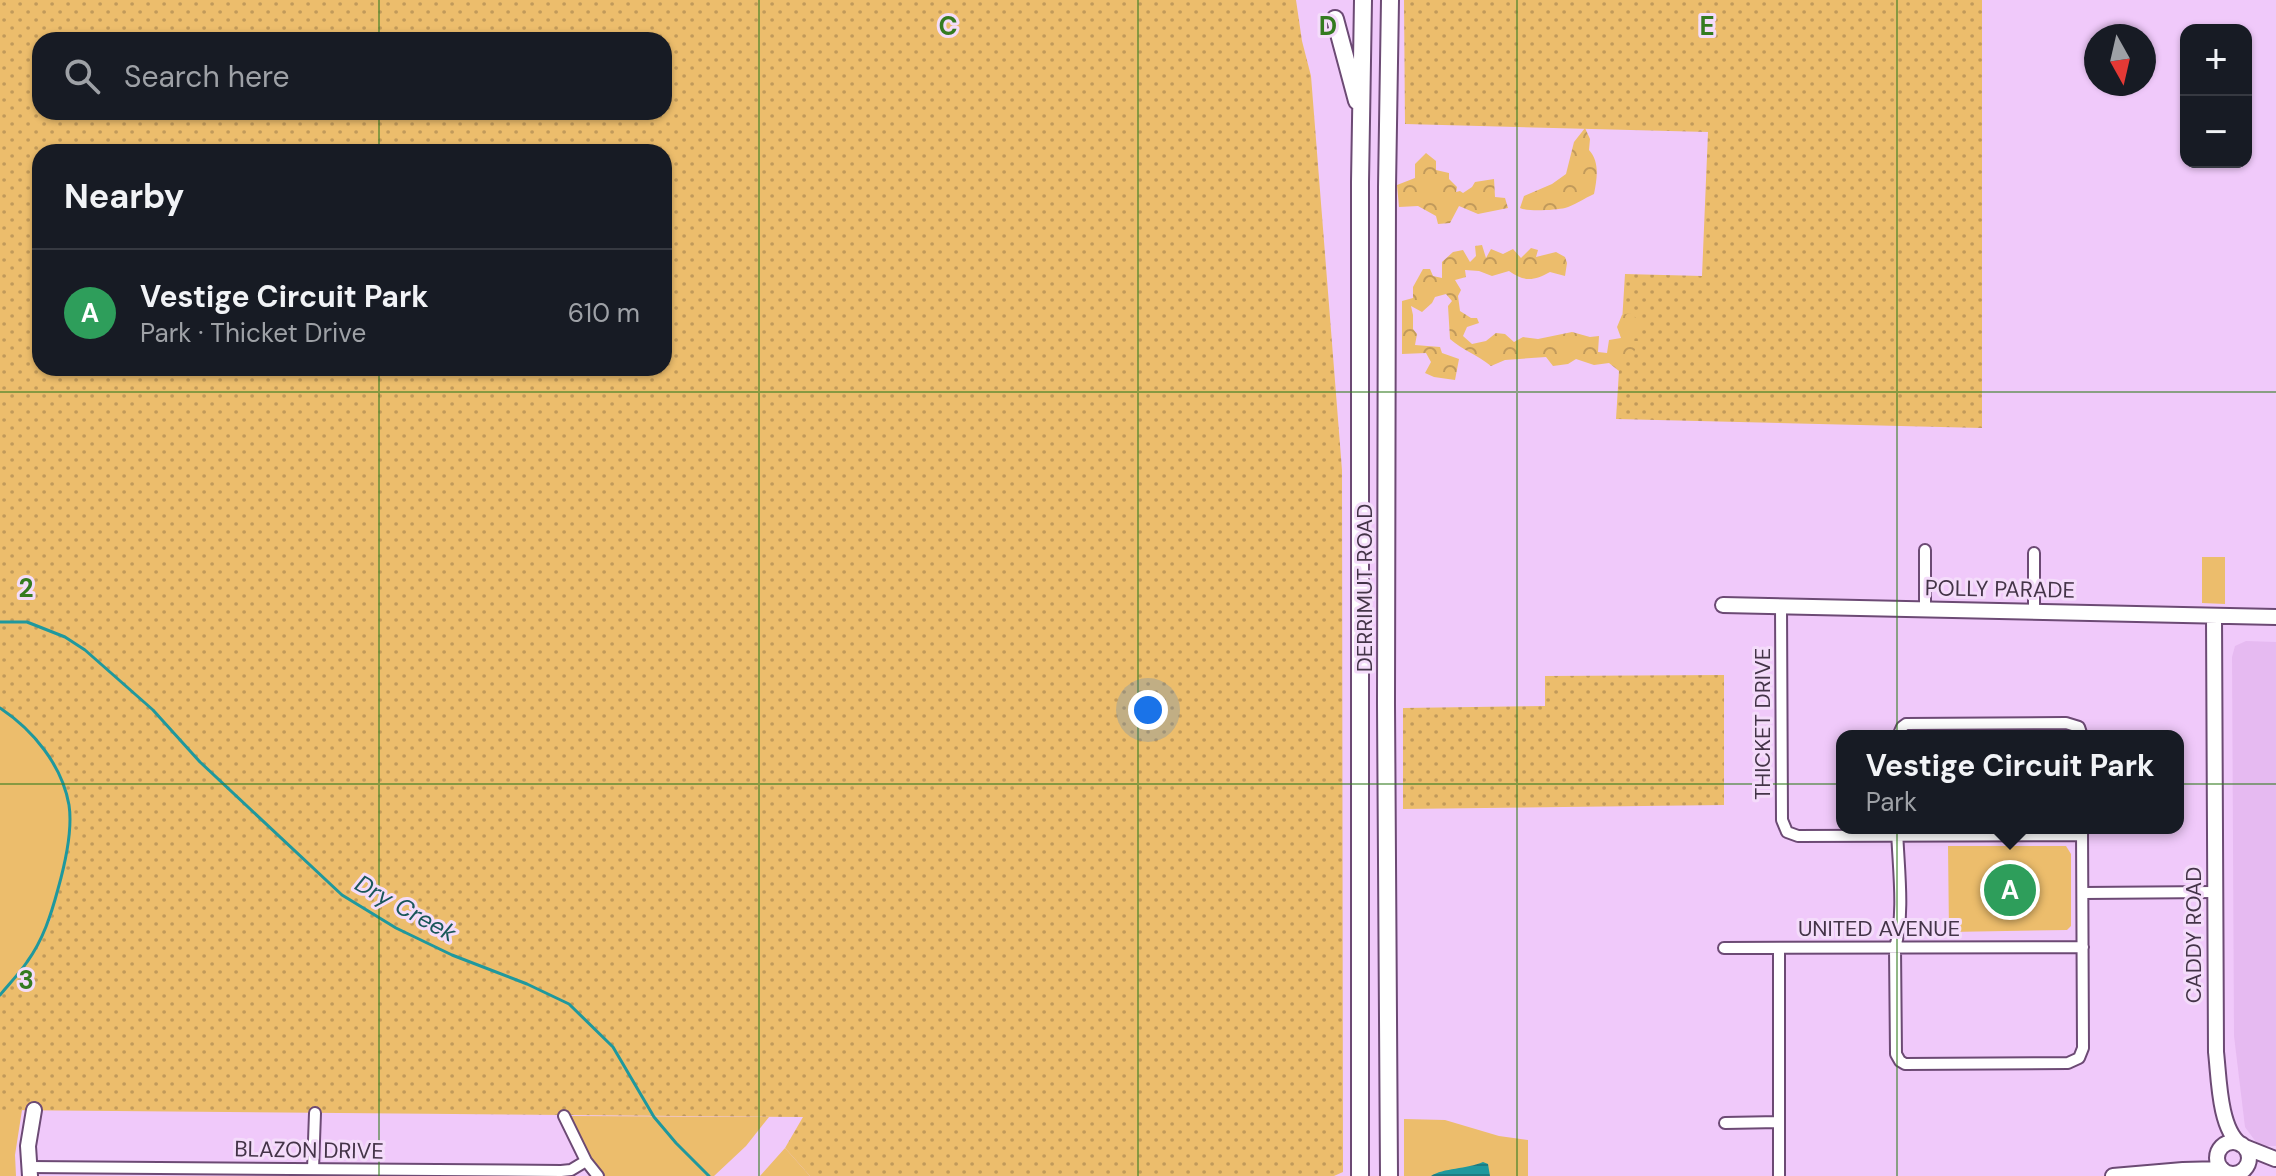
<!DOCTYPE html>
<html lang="en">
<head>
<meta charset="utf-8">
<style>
	body { margin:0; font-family:"DM Sans",sans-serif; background:#20242c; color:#f1f3f6 }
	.controls { position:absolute; right:24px; top:24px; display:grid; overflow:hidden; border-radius:16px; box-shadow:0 2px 6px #0004 }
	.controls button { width:72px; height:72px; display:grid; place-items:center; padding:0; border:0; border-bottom:2px solid #363941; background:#171b24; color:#f1f3f6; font:40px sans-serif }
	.compass { position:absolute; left:2084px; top:24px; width:72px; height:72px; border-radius:50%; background:#171b24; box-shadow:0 2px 6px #0004; rotate:172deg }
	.you { position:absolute; left:1148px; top:710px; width:28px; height:28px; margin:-20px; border:6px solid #fff; border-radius:50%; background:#1a73e8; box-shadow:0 0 0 12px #1a73e833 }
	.badge { display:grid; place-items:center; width:52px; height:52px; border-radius:50%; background:#7c3aed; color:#fff; font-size:26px; font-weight:700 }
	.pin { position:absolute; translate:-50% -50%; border:4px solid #fff; box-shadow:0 2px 8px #0006 }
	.popup { position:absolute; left:1836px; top:730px; width:348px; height:104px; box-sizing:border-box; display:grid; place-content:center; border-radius:16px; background:#171b24; filter:drop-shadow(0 2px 6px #0005); font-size:26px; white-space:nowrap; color:#9ea1a6 }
	.popup b { font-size:30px; color:#f1f3f6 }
	.popup::after { content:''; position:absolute; left:50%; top:100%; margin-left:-16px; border:16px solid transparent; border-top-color:#171b24 }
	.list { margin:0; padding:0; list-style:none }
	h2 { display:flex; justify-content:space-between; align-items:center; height:104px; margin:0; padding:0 32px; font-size:34px }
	h2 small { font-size:26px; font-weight:400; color:#9ea1a6 }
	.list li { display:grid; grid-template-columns:52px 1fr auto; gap:24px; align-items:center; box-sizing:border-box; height:128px; padding:0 32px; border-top:2px solid #363941 }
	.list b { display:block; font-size:30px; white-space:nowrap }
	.list p { margin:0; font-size:26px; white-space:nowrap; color:#9ea1a6 }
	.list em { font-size:26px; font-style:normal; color:#9ea1a6 }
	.icon { flex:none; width:44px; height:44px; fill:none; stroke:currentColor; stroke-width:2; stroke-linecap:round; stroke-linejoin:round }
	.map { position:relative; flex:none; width:2276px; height:1176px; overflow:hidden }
	.search { position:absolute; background:#171b24; box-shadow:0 2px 6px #0004; left:32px; top:32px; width:640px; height:88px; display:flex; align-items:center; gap:20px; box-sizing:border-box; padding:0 28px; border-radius:24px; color:#9ea1a6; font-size:30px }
	.panel { position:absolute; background:#171b24; box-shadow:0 2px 6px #0004; left:32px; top:144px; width:640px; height:232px; border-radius:24px }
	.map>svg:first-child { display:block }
	.built { fill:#e6baf1 }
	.grass { fill:url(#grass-dots); fill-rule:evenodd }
	.forest { fill:url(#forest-crowns) }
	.green { fill:#ecbd6c }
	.water { fill:url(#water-rules) }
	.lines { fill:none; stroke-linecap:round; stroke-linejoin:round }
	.stream { stroke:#1f989d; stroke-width:3 }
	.street-casing { stroke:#6c4a74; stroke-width:14 }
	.secondary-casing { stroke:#6c4a74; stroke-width:18 }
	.primary-casing { stroke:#6c4a74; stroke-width:20 }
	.street { stroke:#fff; stroke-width:10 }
	.secondary { stroke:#fff; stroke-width:14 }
	.primary { stroke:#fff; stroke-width:16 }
	.grid { fill:none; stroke:#347b20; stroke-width:2; stroke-opacity:0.55 }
	.labels { text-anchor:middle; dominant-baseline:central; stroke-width:6; stroke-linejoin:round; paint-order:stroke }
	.street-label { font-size:22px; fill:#443448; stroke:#f4dcfa }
	.water-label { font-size:24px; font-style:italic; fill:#19575a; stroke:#f4dcfa }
	.grid-label { font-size:26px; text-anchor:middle; font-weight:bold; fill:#347b20; stroke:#f4dcfa; stroke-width:6; stroke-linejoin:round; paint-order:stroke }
</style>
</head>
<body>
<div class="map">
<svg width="2276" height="1176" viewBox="0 0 2276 1176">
	<defs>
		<pattern id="grass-dots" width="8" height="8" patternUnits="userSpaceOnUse" patternTransform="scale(2)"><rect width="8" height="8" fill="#ecbd6c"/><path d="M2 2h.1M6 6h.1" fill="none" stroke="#c19a5b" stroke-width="1.8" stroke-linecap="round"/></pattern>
		<pattern id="forest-crowns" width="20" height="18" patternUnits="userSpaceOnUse" patternTransform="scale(2)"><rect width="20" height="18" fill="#ecbd6c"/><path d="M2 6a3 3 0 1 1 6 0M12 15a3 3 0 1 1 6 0" fill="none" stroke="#c19a5b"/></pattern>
		<pattern id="water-rules" width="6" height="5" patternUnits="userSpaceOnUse" patternTransform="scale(2)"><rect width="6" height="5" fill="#1f989d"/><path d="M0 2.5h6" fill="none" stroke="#1d7d82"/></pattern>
	</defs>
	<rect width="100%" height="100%" fill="#f0c9fa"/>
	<path class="built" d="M 2246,641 L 2276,642 L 2276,1146 L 2266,1146 L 2256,1142 L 2245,1127 L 2234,1036 L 2232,657 L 2235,646 Z"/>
	<path class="grass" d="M 0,0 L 1296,0 L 1302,41 L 1311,76 L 1342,470 L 1343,1172 L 1334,1176 L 810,1176 L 785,1148 L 803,1117 L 0,1110 L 0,995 L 28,961 L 50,921 L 61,877 L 68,838 L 70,807 L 44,748 L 12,716 L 0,708 ZM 40,40 L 664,40 L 664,112 L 40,112 ZM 40,152 L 664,152 L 664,368 L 40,368 Z
		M 1404,0 L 1982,0 L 1982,428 L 1616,419 L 1625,274 L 1702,276 L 1708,132 L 1405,124 Z
		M 1724,675 L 1724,805 L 1403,809 L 1403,708 L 1545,706 L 1545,676 Z"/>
	<path class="forest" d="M 1585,128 L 1590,139 L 1589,150 C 1600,162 1597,179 1594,194 C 1585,198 1573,206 1565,208 C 1556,210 1528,212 1520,208 L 1524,196 L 1552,184 L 1566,174 L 1574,142 Z
		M 1426,153 L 1436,161 L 1436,170 L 1449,173 L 1449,179 L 1457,187 L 1456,192 L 1460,191 L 1463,193 L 1472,187 L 1475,182 L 1494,179 L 1495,197 L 1505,198 L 1508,208 L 1478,214 L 1459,206 L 1450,223 L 1438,224 L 1436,216 L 1418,206 L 1399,207 L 1397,185 L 1415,178 L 1415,164 Z
		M 1482,245 L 1486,258 L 1491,249 L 1503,254 L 1513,249 L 1521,258 L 1531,248 L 1538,250 L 1536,257 L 1556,252 L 1565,257 L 1567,263 L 1565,276 L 1550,272 C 1534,281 1524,282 1509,271 L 1492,276 L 1479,271 L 1465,270 L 1466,277 L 1455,280 L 1461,290 L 1458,296 L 1460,311 L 1471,318 L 1477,318 L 1479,323 L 1467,327 L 1463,336 L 1472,344 L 1486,341 L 1496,333 L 1505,334 L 1514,342 L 1523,337 L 1538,339 L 1572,332 L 1590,337 L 1599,336 L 1598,352 L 1607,353 L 1609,340 L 1621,338 L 1617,327 L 1622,315 L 1630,313 L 1642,323 L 1632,334 L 1631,341 L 1639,341 L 1633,354 L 1619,371 L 1609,363 L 1594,365 L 1576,359 L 1568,364 L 1553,366 L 1546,357 L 1505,360 L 1491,366 C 1478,355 1462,350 1450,339 L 1448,306 L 1452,301 L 1446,294 L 1435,297 L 1432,303 L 1422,312 L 1411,306 L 1413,315 L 1413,329 L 1417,334 L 1415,345 L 1440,347 L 1442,353 L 1459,359 L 1455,380 L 1434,377 L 1425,373 L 1431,362 L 1426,353 L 1402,354 L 1402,301 L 1413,298 L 1413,287 L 1423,269 L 1430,269 L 1433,276 L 1442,278 L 1442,262 L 1453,252 L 1463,250 L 1470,262 L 1476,256 L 1475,246 Z"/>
	<path class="green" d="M 2202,557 L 2225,557 L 2225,604 L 2202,603 Z
		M 0,708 C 33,730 62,765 69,805 C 73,831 65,864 58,889 C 51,915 43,940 27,962 C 19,974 9,984 0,995 Z
		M 1948,846 L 2066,846 L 2071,854 L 2071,926 L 2067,930 L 1949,932 Z
		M 0,1110 L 22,1110 L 15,1155 L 16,1176 L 0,1176 Z
		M 569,1116 L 769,1117 L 746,1146 L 714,1176 L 604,1176 L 588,1154 Z
		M 1404,1119 L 1445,1120 L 1499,1136 L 1528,1140 L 1528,1176 L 1404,1176 Z
		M 785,1148 L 810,1176 L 760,1176 Z"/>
	<path class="water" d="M 1483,1162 L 1488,1164 L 1490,1176 L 1431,1176 C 1443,1168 1467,1169 1483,1162 Z"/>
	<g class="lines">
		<path class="stream" d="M 0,622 L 27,622 L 65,637 L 85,650 L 153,710 L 200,762 L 342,895 L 396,928 L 452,955 L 527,984 L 569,1004 L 613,1047 L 654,1117 L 676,1143 L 709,1176
			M 0,708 C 33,730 62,765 69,805 C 73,831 65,864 58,889 C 51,915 43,940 27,962 C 19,974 9,984 0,995"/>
		<defs>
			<path id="street" d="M 2034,553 L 2034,612
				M 1781,606 L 1782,820 L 1787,832 L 1798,836 L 2082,835
				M 1925,609 L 1925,550
				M 1898,736 L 1902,727 L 1906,724 L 2066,723 L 2079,727 L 2082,736
				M 1897,828 C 1898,866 1905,912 1895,948 L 1896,1054 L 1900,1061 L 1905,1064 L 2068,1063 L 2079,1058 L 2083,1048 L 2082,828
				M 2083,893 L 2215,892
				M 1724,948 L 2083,947
				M 1779,948 L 1779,1176
				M 564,1116 L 586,1161 L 598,1176
				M 1725,1123 L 1779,1122
				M 29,1167 L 561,1171 L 571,1170 L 586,1161
				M 313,1169 L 315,1113
				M 2241,1176 L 2243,1170"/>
			<path id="secondary" d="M 1723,605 L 2276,617
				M 2214,616 L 2216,1052 C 2219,1077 2219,1128 2240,1144
				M2217 1158a16 16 0 1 1 32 0a16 16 0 1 1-32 0Z
				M 2245,1147 L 2275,1159
				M 30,1176 L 28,1146 L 34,1110
				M 2113,1176 L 2183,1170 L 2222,1169"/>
			<path id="primary" d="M 1335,19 L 1357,101
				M 1360,1176 L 1360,182 L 1363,0
				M 1389,1176 L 1386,704 L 1387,187 L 1390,0"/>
		</defs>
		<use href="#street" class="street-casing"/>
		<use href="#secondary" class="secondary-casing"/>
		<use href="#primary" class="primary-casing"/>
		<use href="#street" class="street"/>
		<use href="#secondary" class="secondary"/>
		<use href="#primary" class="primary"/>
	</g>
	<path class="grid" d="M 379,0 L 379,40M 759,0 L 759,1176M 1138,0 L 1138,1176M 1517,0 L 1517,1176M 1897,0 L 1897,1176M 379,112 L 379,152M 379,368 L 379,1176M 0,392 L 2276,392M 0,784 L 2276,784"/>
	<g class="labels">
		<g class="street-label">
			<text transform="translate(1364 588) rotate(-90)">DERRIMUT ROAD</text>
			<text transform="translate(2000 589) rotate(1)">POLLY PARADE</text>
			<text transform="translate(1762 724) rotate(-90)">THICKET DRIVE</text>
			<text x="1879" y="928">UNITED AVENUE</text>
			<text transform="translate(2193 935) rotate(-90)">CADDY ROAD</text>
			<text transform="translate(309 1150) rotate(1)">BLAZON DRIVE</text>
		</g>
		<g class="water-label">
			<text transform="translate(406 908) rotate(29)">Dry Creek</text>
		</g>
	</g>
	<g class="grid-label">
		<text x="948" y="35">C</text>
		<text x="1328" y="35">D</text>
		<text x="1707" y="35">E</text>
		<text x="26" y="597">2</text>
		<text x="26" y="989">3</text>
	</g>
</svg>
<div class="controls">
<button>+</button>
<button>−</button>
</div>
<svg class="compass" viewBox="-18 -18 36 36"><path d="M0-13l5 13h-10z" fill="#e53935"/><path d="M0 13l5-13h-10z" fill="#9ea1a6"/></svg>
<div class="you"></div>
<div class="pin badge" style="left:2010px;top:890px;background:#2e9e5b">A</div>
<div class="popup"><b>Vestige Circuit Park</b>Park</div>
<div class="search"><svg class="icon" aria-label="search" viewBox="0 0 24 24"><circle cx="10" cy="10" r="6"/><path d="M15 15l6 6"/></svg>Search here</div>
<section class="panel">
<h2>Nearby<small></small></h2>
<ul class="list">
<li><span class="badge" style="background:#2e9e5b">A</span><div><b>Vestige Circuit Park</b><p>Park · Thicket Drive</p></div><em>610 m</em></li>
</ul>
</section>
</div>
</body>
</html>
